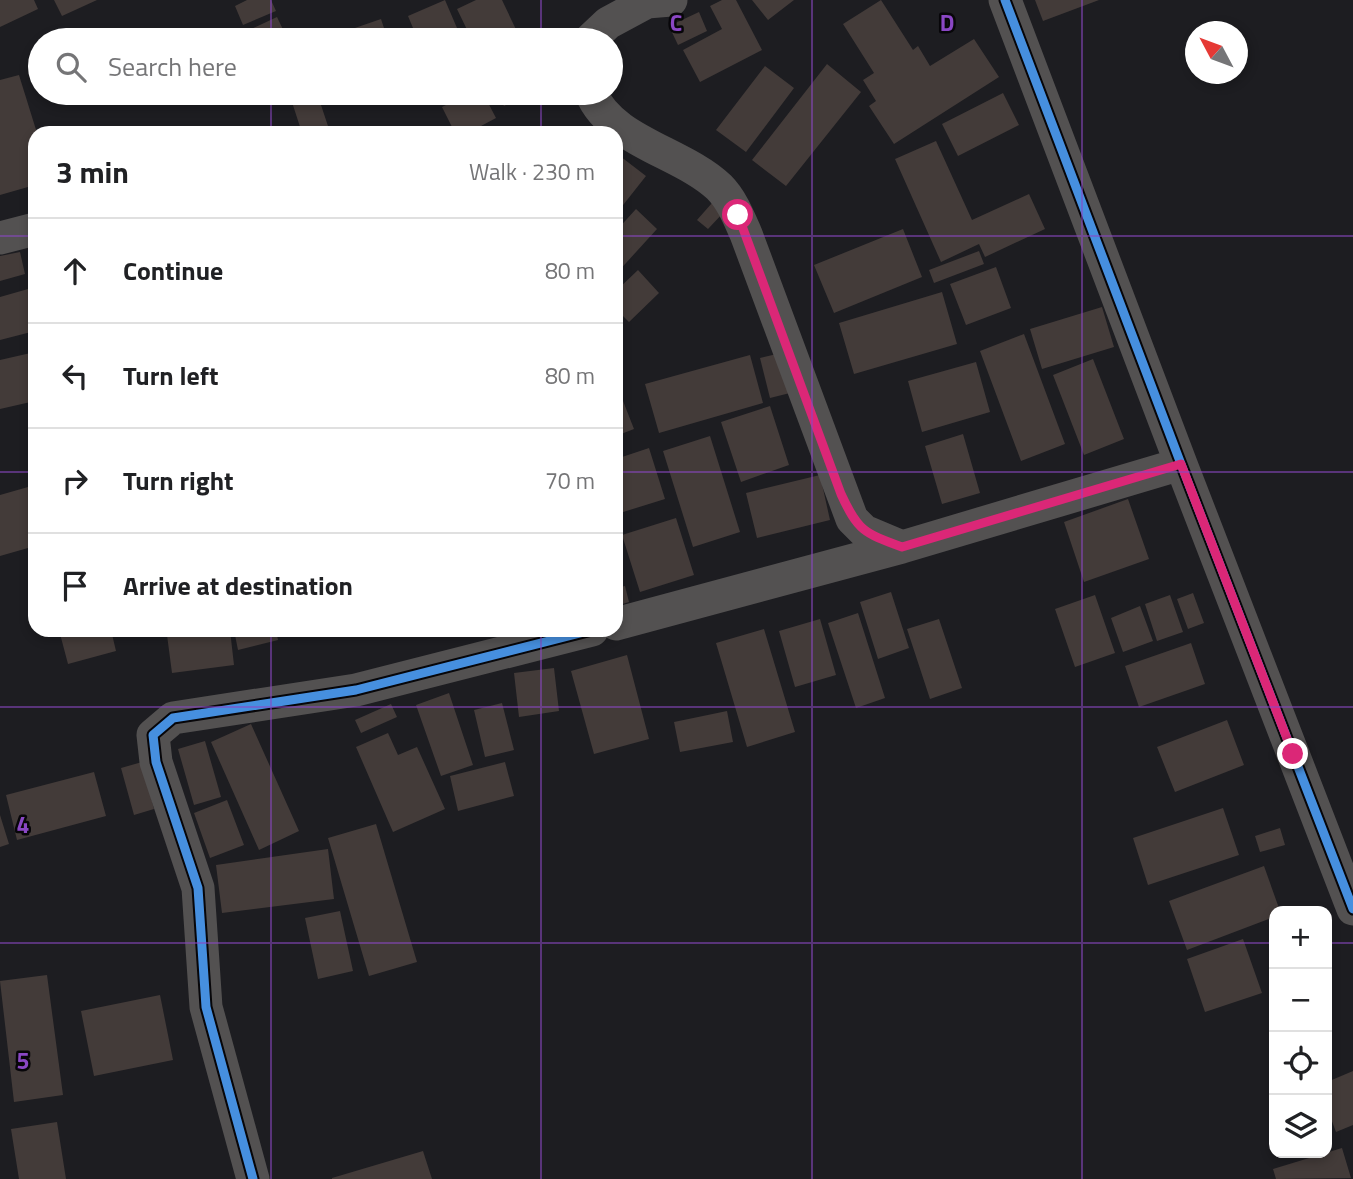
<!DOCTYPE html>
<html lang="en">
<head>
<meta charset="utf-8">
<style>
	body { margin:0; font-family:"Titillium Web",sans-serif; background:#f2f2f2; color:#202124 }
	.controls { position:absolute; right:21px; bottom:21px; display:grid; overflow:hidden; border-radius:14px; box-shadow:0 4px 10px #0003 }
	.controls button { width:63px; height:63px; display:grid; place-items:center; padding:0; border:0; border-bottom:2px solid #e0e0e0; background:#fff; color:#202124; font:35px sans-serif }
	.compass { position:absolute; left:1185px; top:21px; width:63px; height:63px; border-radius:50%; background:#fff; box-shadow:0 4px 10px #0003; rotate:311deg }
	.stop { position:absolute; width:21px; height:21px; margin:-16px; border:5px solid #db2777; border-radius:50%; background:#fff }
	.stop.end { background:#db2777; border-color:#fff; box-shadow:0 2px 7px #0008 }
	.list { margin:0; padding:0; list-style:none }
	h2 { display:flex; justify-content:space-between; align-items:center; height:91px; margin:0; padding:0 28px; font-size:30px }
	h2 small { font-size:23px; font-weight:400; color:#757577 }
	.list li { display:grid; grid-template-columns:46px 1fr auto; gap:21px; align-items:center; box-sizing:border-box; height:105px; padding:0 28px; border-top:2px solid #e0e0e0 }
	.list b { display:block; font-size:26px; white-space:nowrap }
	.list em { font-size:23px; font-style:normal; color:#757577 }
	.icon { flex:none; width:38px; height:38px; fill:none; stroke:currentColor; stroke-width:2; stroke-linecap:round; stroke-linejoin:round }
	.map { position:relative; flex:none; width:1353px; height:1179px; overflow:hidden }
	.search { position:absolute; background:#fff; box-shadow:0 4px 10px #0003; left:28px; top:28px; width:595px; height:77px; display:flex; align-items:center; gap:18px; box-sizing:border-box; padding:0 24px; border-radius:38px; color:#757577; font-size:26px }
	.panel { position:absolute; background:#fff; box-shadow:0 4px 10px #0003; left:28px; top:126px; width:595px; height:511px; border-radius:21px }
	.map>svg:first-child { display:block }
	.building { fill:#433b39 }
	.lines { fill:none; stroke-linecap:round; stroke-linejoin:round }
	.minor { stroke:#535151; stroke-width:33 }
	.cycleway-casing { stroke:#070609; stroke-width:13 }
	.cycleway { stroke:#468fdf; stroke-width:9 }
	.route { stroke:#db2777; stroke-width:9 }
	.grid { fill:none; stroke:#8a47c4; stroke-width:2; stroke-opacity:0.55 }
	.grid-label { font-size:23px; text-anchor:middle; font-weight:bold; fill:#8a47c4; stroke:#070609; stroke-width:5; stroke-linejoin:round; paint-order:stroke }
</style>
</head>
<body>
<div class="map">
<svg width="1353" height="1179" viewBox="0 0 1353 1179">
	<rect width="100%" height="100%" fill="#1d1d21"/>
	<path class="building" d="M 0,0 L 34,0 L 38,9 L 0,27 Z
		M 54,0 L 97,0 L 62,16 Z
		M 247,0 L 271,0 L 276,11 L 243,25 L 235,6 Z
		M 445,0 L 460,35 L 448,40 L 418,40 L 408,16 Z
		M 476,0 L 502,0 L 521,40 L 472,40 L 457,9 Z
		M 722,0 L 736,0 L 762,50 L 700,82 L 683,50 L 722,29 L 710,6 Z
		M 752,0 L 794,0 L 768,20 Z
		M 881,0 L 913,50 L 918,46 L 930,66 L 974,39 L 999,77 L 894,144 L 869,106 L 876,101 L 863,80 L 874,73 L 843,24 Z
		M 1035,0 L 1099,0 L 1043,21 Z
		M 699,12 L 707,31 L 678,45 L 669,26 Z
		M 277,17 L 288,40 L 238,40 L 236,36 Z
		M 381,19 L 388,40 L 327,40 L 326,38 Z
		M 827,64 L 861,92 L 786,186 L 752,160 Z
		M 765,66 L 794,88 L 746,152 L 716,130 Z
		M 19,75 L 37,133 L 35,185 L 0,195 L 0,80 Z
		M 298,93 L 317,93 L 330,132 L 302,133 L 290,96 Z
		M 434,93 L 461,93 L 439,103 Z
		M 470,93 L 483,93 L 496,118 L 468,133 L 455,133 L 442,107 Z
		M 497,93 L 531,93 L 504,106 Z
		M 1003,93 L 1019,125 L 958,156 L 942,124 Z
		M 936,141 L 972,220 L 1029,194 L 1045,229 L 985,257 L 979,244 L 941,262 L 895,159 Z
		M 616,153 L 646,176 L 616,214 Z
		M 712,203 L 724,212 L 708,229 L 697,220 Z
		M 636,209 L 657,229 L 616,274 L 616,231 Z
		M 903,229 L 922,277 L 834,313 L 814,265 Z
		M 979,251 L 984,264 L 934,283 L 929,270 Z
		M 20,252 L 25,274 L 0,281 L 0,256 Z
		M 996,267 L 1011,308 L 966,325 L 950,284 Z
		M 638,270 L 659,293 L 629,322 L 616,309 L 616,291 Z
		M 35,287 L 35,331 L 0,340 L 0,297 Z
		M 942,292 L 957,344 L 854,374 L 839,323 Z
		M 1102,307 L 1114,347 L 1042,369 L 1030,329 Z
		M 1024,334 L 1065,444 L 1021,461 L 980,351 Z
		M 35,352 L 35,401 L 0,409 L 0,360 Z
		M 785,352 L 794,392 L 770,398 L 760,358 Z
		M 750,355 L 763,403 L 659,433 L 645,384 Z
		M 1093,359 L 1124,439 L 1084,455 L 1053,375 Z
		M 976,362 L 990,412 L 922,432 L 908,381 Z
		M 616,383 L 634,429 L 616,436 Z
		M 770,406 L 789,465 L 741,482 L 721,422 Z
		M 963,434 L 980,493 L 942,504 L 925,446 Z
		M 710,436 L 740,532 L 693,547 L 663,451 Z
		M 649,448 L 665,499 L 620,513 L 616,501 L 616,459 Z
		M 820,475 L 830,520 L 757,538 L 746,493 Z
		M 35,485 L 35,546 L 0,556 L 0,495 Z
		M 1128,499 L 1149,559 L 1084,582 L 1064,522 Z
		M 676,518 L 694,575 L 640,592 L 622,535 Z
		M 616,562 L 623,584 L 616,586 Z
		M 625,586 L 629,602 L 616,606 L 616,588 Z
		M 891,592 L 909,648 L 878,659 L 860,602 Z
		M 1193,593 L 1204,623 L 1188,629 L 1177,599 Z
		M 1095,595 L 1115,653 L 1075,667 L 1055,609 Z
		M 1170,595 L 1183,632 L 1157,641 L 1145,604 Z
		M 1140,606 L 1153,641 L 1123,652 L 1111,618 Z
		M 858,613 L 885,698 L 856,708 L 828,623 Z
		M 820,619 L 836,675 L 795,687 L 779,631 Z
		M 939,619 L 962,688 L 930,699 L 907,629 Z
		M 764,629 L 795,732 L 747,747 L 716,643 Z
		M 59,630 L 111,630 L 116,651 L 68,664 Z
		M 207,630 L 230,630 L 234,665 L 172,673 L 167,635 Z
		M 234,630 L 276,630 L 278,640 L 238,650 Z
		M 1191,643 L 1205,684 L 1139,707 L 1125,666 Z
		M 627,655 L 649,739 L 594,754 L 571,671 Z
		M 554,668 L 559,711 L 519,717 L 514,673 Z
		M 449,693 L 473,765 L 441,776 L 416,705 Z
		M 502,703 L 514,750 L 485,757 L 474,710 Z
		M 391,704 L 397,717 L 361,733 L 355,720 Z
		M 727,711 L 733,742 L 680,752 L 674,722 Z
		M 1227,720 L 1244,765 L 1175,792 L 1157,747 Z
		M 251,724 L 299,831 L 259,850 L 211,742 Z
		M 388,733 L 398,755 L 417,747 L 445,809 L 393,832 L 356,747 Z
		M 205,741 L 221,797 L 194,805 L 178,749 Z
		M 142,762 L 154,809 L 134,815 L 121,768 Z
		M 505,762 L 514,796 L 458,811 L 450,776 Z
		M 94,772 L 106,816 L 17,840 L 6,795 Z
		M 227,800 L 244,845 L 210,858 L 194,813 Z
		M 1223,808 L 1239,855 L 1148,885 L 1133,838 Z
		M 0,815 L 9,844 L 0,847 Z
		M 376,824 L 417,962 L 369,976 L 328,838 Z
		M 1280,828 L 1285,845 L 1260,852 L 1255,836 Z
		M 328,849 L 334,899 L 222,913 L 216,865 Z
		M 1264,866 L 1280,911 L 1274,911 L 1274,917 L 1187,950 L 1169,901 Z
		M 340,911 L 353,971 L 318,979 L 305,918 Z
		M 1243,939 L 1262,993 L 1205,1012 L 1187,959 Z
		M 47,975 L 63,1095 L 14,1102 L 0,981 Z
		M 160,995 L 173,1060 L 94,1076 L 81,1011 Z
		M 1353,1071 L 1353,1125 L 1336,1132 L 1327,1108 L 1327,1082 Z
		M 57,1122 L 66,1179 L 19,1179 L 11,1129 Z
		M 1342,1148 L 1351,1178 L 1276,1179 L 1273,1169 Z
		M 423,1151 L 432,1179 L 332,1179 L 332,1178 Z"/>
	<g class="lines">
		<path class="minor" d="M 1005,0 L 1181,464 L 1353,909
			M 590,40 L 608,23 L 647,2 L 671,0
			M 591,93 C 612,142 682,152 719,187 C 732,200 739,218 746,234 L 852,519 L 864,531 L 902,547
			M 0,238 L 35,229
			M 616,624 L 902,547 L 1181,464
			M 253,1179 L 206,1007 L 198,888 L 156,762 L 153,735 L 173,718 L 356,690 L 592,630"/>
		<defs>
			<path id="cycleway" d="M 1005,0 L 1181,464 L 1353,909
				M 253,1179 L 206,1007 L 198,888 L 156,762 L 153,735 L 173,718 L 356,690 L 592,630"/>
		</defs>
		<use href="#cycleway" class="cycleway-casing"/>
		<use href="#cycleway" class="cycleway"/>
	</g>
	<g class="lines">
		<path class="route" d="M 738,215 L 841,494 C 858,531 864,533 902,547 L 1181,464 L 1293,754"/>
	</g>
	<path class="grid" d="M 271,0 L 271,40M 541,0 L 541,40M 812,0 L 812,1179M 1082,0 L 1082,1179M 271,93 L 271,133M 541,93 L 541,133M 0,236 L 35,236M 616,236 L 1353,236M 0,472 L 35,472M 616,472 L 1353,472M 271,630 L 271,1179M 541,630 L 541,1179M 0,707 L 1353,707M 0,943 L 1274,943M 1327,943 L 1353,943"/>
	<g class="grid-label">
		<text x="676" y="31">C</text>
		<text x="947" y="31">D</text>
		<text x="23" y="833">4</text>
		<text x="23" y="1069">5</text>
	</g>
</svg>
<div class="controls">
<button>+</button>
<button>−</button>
<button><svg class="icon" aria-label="locate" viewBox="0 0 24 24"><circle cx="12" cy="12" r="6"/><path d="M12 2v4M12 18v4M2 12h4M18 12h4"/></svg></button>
<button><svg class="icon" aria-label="layers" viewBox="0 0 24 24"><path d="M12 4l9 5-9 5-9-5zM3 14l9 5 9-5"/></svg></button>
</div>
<svg class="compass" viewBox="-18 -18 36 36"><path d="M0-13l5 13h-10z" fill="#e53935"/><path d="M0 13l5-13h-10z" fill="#757577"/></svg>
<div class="stop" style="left:738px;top:215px"></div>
<div class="stop end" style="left:1293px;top:754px"></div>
<div class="search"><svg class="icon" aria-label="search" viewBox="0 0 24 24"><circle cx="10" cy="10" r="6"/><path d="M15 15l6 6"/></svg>Search here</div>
<section class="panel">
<h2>3 min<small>Walk · 230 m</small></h2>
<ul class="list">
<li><svg class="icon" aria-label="ahead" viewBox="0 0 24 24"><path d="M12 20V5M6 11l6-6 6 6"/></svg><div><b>Continue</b></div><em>80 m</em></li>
<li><svg class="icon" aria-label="left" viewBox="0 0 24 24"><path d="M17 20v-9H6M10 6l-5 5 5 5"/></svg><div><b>Turn left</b></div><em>80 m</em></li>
<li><svg class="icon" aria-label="right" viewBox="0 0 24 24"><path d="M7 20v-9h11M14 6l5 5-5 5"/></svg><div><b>Turn right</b></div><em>70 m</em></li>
<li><svg class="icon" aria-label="arrive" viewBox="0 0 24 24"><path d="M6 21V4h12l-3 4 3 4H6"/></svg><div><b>Arrive at destination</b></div></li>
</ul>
</section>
</div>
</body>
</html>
